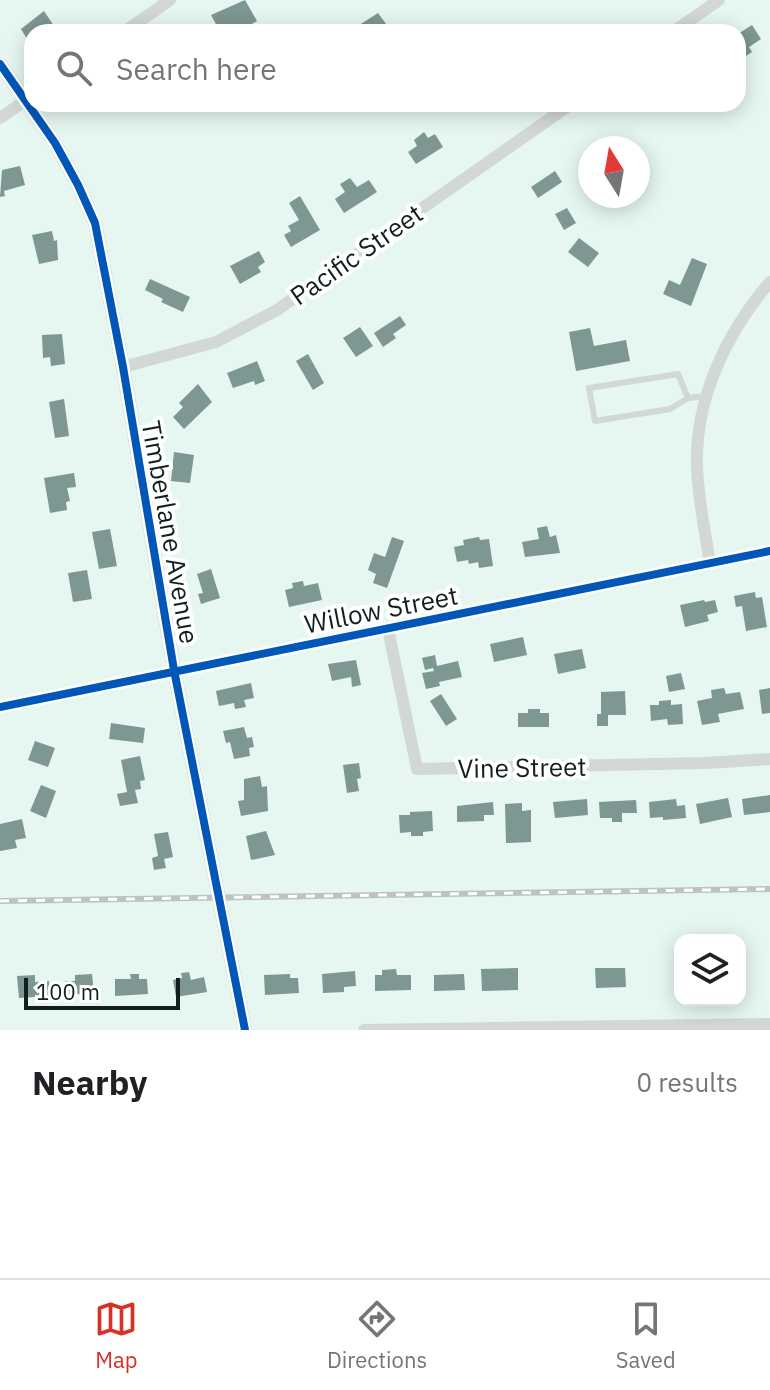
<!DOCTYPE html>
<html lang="en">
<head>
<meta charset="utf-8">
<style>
	body { margin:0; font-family:"IBM Plex Sans",sans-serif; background:#f2f2f2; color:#202124 }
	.controls { position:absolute; right:24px; bottom:24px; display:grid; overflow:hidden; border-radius:16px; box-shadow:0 4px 20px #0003 }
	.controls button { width:72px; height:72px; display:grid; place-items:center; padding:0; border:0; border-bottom:2px solid #e0e0e0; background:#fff; color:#202124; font:40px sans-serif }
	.compass { position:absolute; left:578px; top:136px; width:72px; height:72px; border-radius:50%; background:#fff; box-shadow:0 4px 20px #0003; rotate:349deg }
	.scale { position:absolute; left:24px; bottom:20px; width:156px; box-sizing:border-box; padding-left:8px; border:4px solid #12201d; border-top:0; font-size:22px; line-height:28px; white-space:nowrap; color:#12201d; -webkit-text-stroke:6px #fff; paint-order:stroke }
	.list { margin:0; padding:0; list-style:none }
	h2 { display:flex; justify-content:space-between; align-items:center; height:104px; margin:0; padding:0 32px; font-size:34px }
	h2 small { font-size:26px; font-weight:400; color:#757577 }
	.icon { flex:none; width:44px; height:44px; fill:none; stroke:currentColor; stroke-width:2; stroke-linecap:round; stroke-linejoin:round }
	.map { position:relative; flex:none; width:770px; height:1030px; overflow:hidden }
	.search { position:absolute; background:#fff; box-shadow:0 4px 20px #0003; left:24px; right:24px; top:24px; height:88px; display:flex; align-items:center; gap:20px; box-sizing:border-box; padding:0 28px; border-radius:24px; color:#757577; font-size:30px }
	.sheet { height:248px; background:#fff }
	nav { display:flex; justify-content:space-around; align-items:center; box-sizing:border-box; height:112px; border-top:2px solid #e0e0e0; background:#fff; font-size:22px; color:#757577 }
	nav a { display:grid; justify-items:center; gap:4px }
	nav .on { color:#d93025 }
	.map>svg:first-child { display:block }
	.building { fill:#7e9792 }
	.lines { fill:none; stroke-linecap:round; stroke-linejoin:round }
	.service { stroke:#d3d7d6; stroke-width:6 }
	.minor { stroke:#d3d7d6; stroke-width:12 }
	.tertiary { stroke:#d3d7d6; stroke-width:14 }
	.rail-casing { stroke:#bec3c2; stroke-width:6 }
	.rail { stroke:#fff; stroke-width:3; stroke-dasharray:9; stroke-linecap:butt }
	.cycleway-casing { stroke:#fff; stroke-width:13 }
	.cycleway { stroke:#0057b8; stroke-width:8 }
	.labels { text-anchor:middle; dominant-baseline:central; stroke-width:8; stroke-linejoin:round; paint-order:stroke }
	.street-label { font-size:26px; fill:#12201d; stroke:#fff }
</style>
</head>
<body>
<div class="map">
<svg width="770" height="1030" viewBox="0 0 770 1030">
	<rect width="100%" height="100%" fill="#e6f7f2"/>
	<path class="building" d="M 245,0 L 257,21 L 240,31 L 238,27 L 227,32 L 223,24 L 217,26 L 211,15 Z
		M 44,11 L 54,26 L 49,32 L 32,32 L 32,47 L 21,29 Z
		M 378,13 L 389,28 L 383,32 L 355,32 L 353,29 Z
		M 752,25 L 761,39 L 749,47 L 752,52 L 743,58 L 738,54 L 738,34 Z
		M 424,132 L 428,138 L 435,134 L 443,147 L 416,164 L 408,152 L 417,146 L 414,140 Z
		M 20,166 L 25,185 L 4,191 L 5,196 L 0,197 L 2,170 Z
		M 555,171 L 562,182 L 538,198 L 531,187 Z
		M 350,178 L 357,187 L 369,180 L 377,192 L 344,213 L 335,199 L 345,192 L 340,184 Z
		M 300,196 L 320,230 L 291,247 L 284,235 L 291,231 L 288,226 L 299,220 L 289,203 Z
		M 567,208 L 576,223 L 564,230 L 555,214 Z
		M 52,231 L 54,241 L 57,240 L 58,260 L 39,264 L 32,235 Z
		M 579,238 L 599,253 L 588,267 L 568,252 Z
		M 259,251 L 265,262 L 258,267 L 261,272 L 240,284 L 230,266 Z
		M 692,258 L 707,264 L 691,306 L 663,294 L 669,280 L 680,285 Z
		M 150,279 L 190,297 L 183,312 L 161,302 L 163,299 L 145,290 Z
		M 400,316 L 406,325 L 393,334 L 396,338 L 383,347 L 374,333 Z
		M 360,327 L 373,346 L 356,357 L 343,338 Z
		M 590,328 L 594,346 L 626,340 L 630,361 L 576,371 L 569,332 Z
		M 62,334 L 65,364 L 51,366 L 50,357 L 43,358 L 42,335 Z
		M 308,354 L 324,383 L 313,390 L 296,361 Z
		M 257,361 L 265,381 L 255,385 L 254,381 L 233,388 L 227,373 Z
		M 198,384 L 212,402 L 184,429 L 173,417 L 183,407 L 179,403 Z
		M 64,399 L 69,436 L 55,438 L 49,402 Z
		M 174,452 L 194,455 L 190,483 L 171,481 Z
		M 74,473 L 76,487 L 67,488 L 70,501 L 66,502 L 67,510 L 50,513 L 44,478 Z
		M 547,526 L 550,537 L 556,535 L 560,553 L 525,557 L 522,542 L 539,539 L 537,528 Z
		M 110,529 L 117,566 L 99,569 L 92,532 Z
		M 392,537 L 404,541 L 387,588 L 373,583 L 376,574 L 368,570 L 374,553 L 385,557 Z
		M 479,537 L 480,540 L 489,539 L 493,566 L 479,568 L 478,562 L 469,564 L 468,560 L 457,562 L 454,547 L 464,545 L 463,540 Z
		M 211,569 L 220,598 L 201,604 L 198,594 L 203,593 L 197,574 Z
		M 87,570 L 92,599 L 73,602 L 68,573 Z
		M 303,581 L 304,586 L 318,583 L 322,600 L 289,607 L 285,590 L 293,588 L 292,583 Z
		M 755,592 L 756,598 L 762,597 L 767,627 L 746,631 L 742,606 L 736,607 L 734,596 Z
		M 704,600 L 705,602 L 715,600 L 718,612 L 707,615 L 709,621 L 685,627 L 680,605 Z
		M 523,637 L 527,655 L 494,662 L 490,644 Z
		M 582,649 L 586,668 L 558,674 L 554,654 Z
		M 435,655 L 437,666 L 458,661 L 462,677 L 439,682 L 440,686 L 426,689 L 422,673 L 434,671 L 433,668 L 425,670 L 422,658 Z
		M 356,660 L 361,685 L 352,687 L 351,677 L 332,681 L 328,664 Z
		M 681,673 L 685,689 L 669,692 L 666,676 Z
		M 251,683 L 254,698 L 244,700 L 246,707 L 235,709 L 234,703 L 219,706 L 216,691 Z
		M 724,688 L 726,694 L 740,692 L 744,709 L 718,714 L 720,722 L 702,725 L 697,701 L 712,698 L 711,690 Z
		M 770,688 L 770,713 L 762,714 L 759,690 Z
		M 625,691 L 626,715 L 608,715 L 608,726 L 597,726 L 597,714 L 601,714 L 601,692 Z
		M 441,694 L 457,719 L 446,726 L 430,701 Z
		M 671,700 L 671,705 L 682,704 L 683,724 L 668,725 L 667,719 L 651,721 L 650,705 L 659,705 L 659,701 Z
		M 528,709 L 540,709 L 540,713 L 549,713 L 549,727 L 518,727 L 518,713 L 528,713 Z
		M 111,723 L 145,728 L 143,743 L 109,739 Z
		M 244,727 L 247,738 L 252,737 L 254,747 L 249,748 L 250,756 L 234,759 L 230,742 L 226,743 L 223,731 Z
		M 35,741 L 55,748 L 48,767 L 28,760 Z
		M 140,756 L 145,780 L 140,781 L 141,789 L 135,790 L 138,803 L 120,806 L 117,794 L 127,792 L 121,760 Z
		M 359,763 L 361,778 L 357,779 L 359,791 L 347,793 L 343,765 Z
		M 260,776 L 262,787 L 267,786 L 268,811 L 241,816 L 238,801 L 244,800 L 244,779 Z
		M 41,785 L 56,791 L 46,818 L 30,811 Z
		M 770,795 L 770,812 L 744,815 L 742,799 Z
		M 728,798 L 732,817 L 700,824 L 696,804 Z
		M 587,799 L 588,815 L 555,818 L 553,802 Z
		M 676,799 L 677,806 L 685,805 L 686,818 L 663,820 L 663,817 L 650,818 L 649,802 Z
		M 636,800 L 637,813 L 622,813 L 622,822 L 612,822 L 612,818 L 600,818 L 599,802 Z
		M 493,802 L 494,815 L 484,815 L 484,821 L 457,822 L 457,806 Z
		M 522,803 L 522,811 L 531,810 L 531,842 L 506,843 L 505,804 Z
		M 432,811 L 433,831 L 423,832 L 423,836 L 411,836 L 411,832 L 400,833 L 399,815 L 410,815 L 410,812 Z
		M 22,819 L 26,838 L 15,840 L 17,848 L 0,851 L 0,824 Z
		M 266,831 L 275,855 L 251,860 L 246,836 Z
		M 168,832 L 173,857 L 164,859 L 166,868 L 154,870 L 152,858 L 158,856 L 154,834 Z
		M 518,968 L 518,990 L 482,991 L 481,969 Z
		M 595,968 L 625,968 L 626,987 L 596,988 Z
		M 396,969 L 397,975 L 411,975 L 411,990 L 375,991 L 375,975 L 382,975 L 382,970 Z
		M 355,971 L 356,986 L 344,987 L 344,992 L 323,993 L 322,974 Z
		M 189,972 L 191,980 L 204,977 L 207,992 L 176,997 L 173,980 L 182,978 L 181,973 Z
		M 92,974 L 94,993 L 66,995 L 65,981 L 75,981 L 75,975 Z
		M 130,974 L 139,974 L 139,979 L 147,979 L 148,994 L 115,996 L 115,979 L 131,979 Z
		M 290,974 L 290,978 L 298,978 L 299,993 L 265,995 L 264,975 Z
		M 464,974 L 465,990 L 434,991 L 434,975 Z
		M 35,975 L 35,982 L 49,981 L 50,996 L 19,998 L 17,976 Z"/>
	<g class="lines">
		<path class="service" d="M 688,398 L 678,374 L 589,388 L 595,421 L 670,409 L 688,398 L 707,396"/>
		<path class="minor" d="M 124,32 L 170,0
			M 673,32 L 719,0
			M 0,118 L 32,96
			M 123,367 L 216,342 L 277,310 L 571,104
			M 710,563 C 705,531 698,499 697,466 C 695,398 727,332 770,282
			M 388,629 L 417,769 L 706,763 L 770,759
			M 0,707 L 770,551
			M 364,1030 L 770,1024"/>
		<path class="tertiary" d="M 0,64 L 55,143 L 78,185 L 95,223 L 123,367 L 174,670 L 245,1030"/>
		<defs>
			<path id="rail" d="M 0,901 L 770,889"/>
		</defs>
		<use href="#rail" class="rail-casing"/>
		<use href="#rail" class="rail"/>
		<defs>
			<path id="cycleway" d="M 0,64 L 55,143 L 78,185 L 95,223 L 123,367 L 174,670 L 245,1030
				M 0,707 L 770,551"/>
		</defs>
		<use href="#cycleway" class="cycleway-casing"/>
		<use href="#cycleway" class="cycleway"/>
	</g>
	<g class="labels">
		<g class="street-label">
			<text transform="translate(356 254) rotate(-35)">Pacific Street</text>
			<text transform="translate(171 532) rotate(80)">Timberlane Avenue</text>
			<text transform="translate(381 609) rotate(-11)">Willow Street</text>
			<text transform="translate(522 767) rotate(-1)">Vine Street</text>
		</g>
	</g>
</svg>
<div class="controls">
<button><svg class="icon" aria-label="layers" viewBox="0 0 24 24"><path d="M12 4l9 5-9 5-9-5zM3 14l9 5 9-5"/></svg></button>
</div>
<svg class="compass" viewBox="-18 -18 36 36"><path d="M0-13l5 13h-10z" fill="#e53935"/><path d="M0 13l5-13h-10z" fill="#757577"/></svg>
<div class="scale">100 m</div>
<div class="search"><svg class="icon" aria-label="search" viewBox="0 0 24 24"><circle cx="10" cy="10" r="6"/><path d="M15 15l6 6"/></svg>Search here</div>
</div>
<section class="sheet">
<h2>Nearby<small>0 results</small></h2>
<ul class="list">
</ul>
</section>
<nav>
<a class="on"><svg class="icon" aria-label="map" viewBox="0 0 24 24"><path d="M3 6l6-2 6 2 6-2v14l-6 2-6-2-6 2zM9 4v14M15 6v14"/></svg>Map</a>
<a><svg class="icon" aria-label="directions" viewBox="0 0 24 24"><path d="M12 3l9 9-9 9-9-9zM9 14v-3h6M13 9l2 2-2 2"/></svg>Directions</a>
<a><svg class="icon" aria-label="saved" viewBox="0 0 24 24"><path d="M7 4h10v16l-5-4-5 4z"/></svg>Saved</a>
</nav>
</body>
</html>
